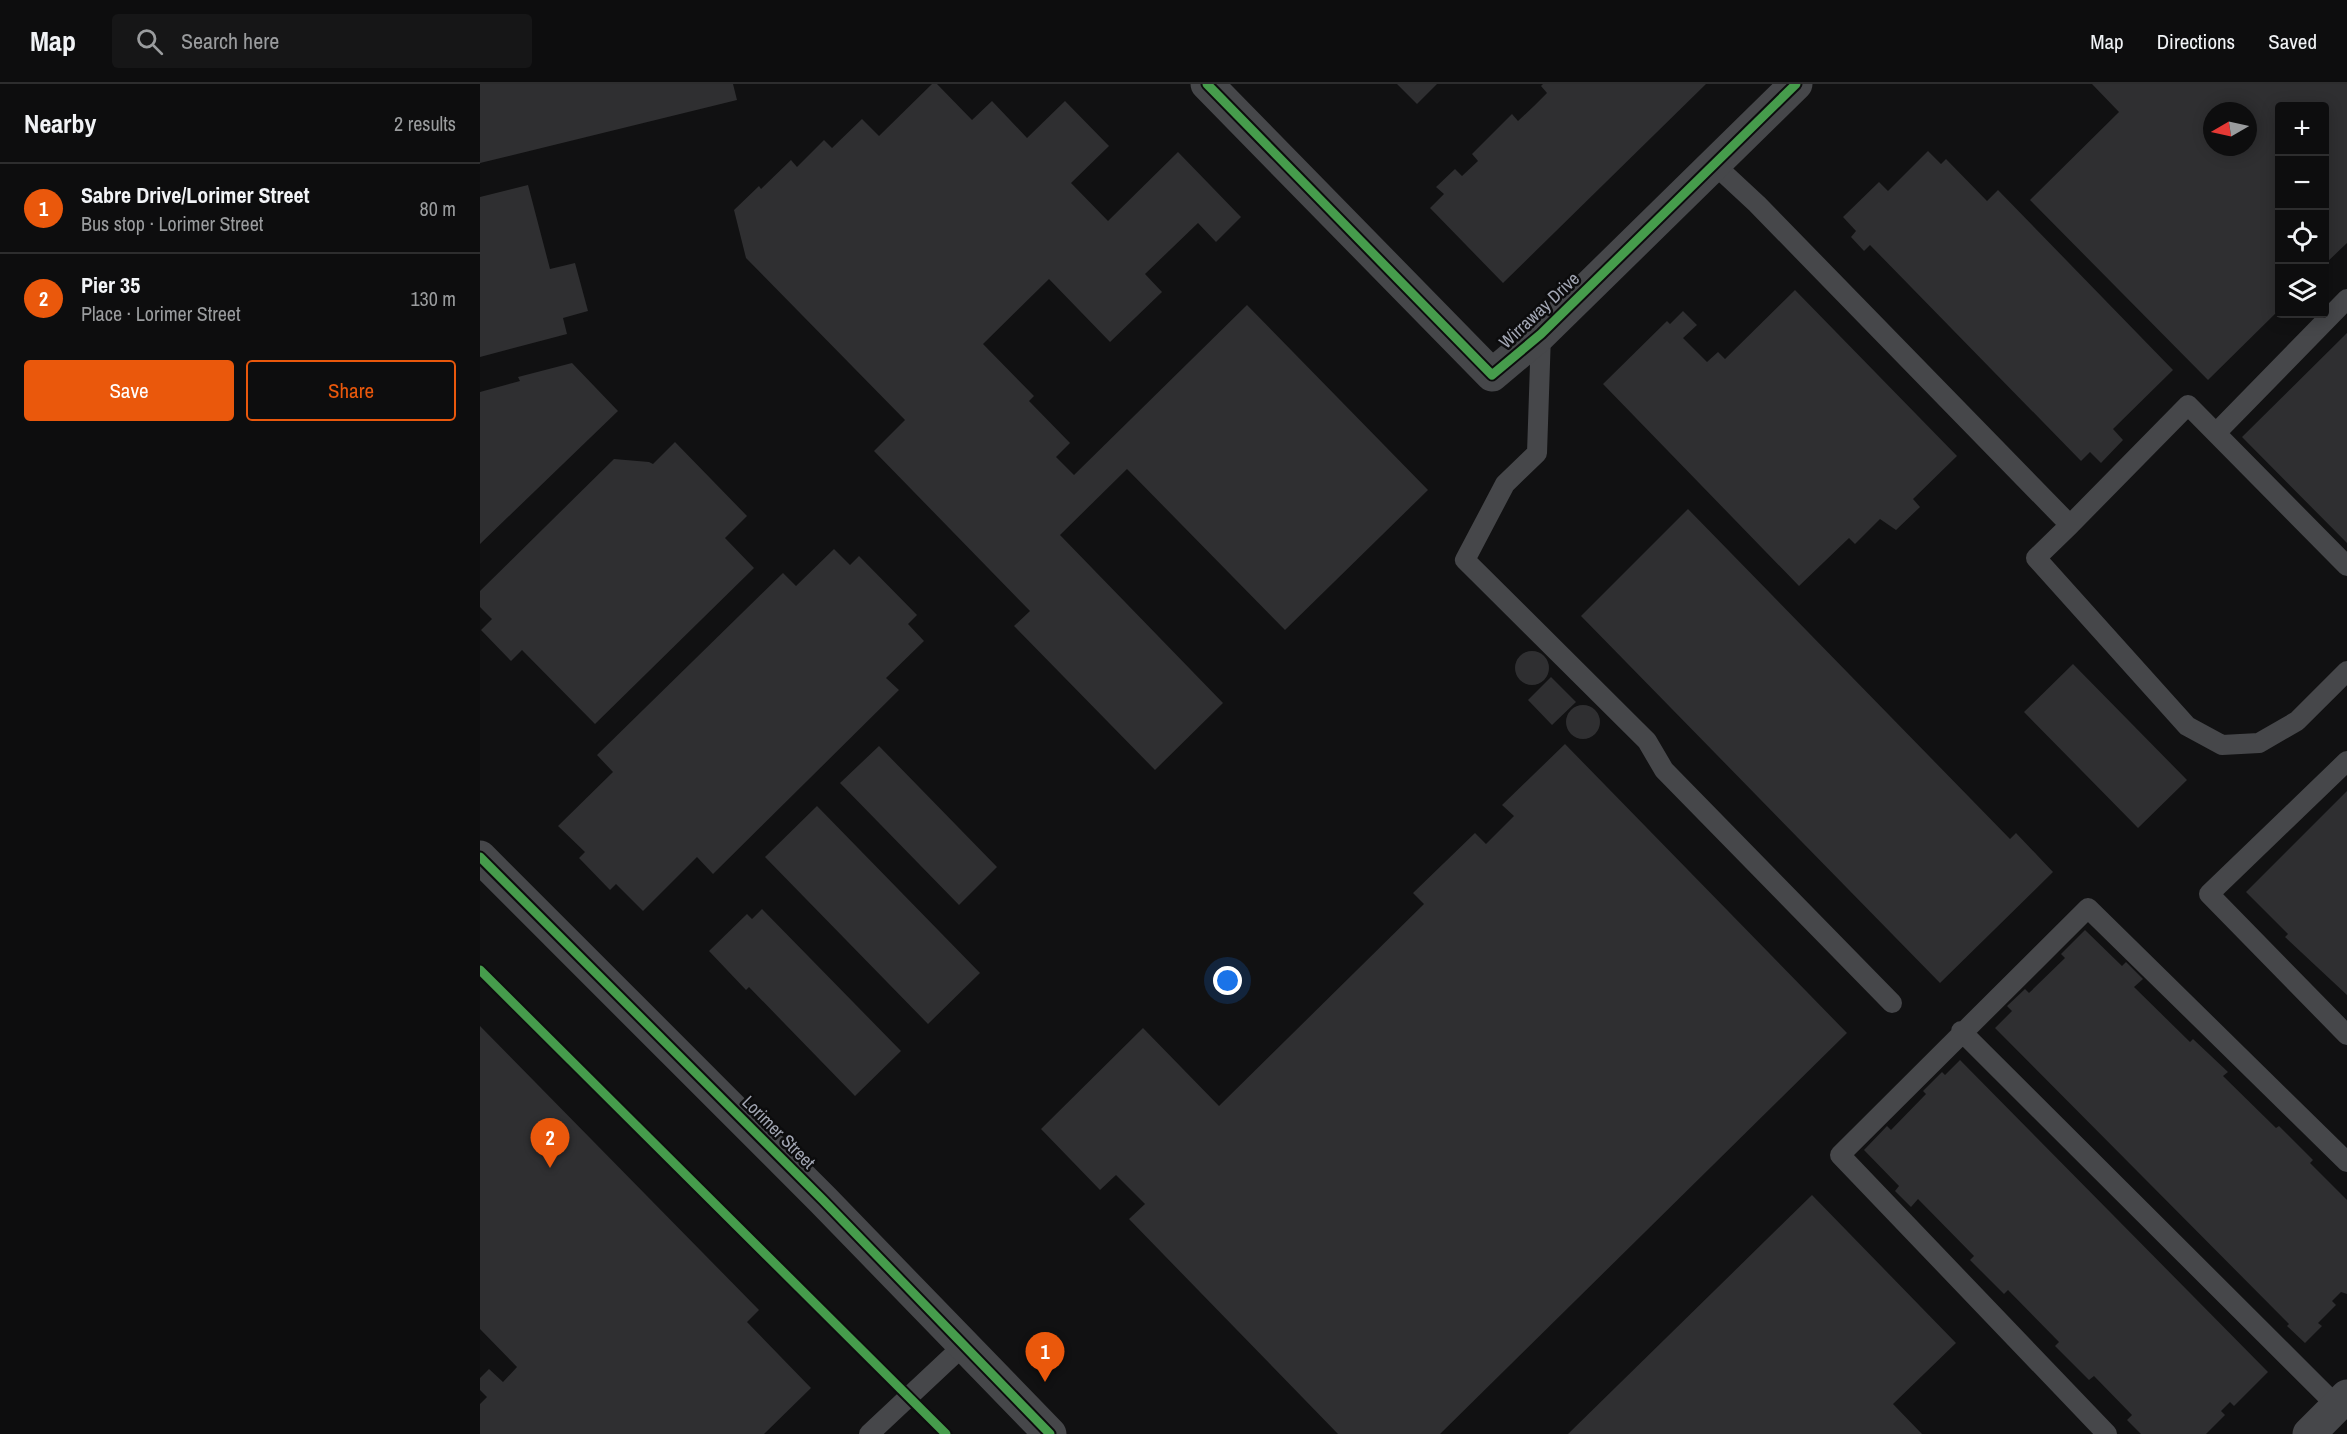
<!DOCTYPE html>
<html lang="en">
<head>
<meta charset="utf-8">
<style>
	body { margin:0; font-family:"Archivo Narrow",sans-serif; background:#161617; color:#f1f3f6 }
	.controls { position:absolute; right:18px; top:18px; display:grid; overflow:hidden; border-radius:6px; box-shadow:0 3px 15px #0003 }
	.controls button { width:54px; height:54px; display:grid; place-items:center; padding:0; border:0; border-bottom:2px solid #2d2d2e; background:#0d0d0e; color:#f1f3f6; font:30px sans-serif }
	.compass { position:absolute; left:1723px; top:18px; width:54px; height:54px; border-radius:50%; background:#0d0d0e; box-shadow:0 3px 15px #0003; rotate:261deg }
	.you { position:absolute; left:748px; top:897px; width:21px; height:21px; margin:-15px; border:4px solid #fff; border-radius:50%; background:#1a73e8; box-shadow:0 0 0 9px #1a73e833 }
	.badge { display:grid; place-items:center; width:39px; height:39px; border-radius:50%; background:#ea580c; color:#fff; font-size:20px; font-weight:700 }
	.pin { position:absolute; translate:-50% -50px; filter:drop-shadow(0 2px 3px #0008) }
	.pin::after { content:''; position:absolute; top:32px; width:21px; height:18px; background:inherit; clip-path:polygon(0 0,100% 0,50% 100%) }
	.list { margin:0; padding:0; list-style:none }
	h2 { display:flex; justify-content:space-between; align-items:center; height:78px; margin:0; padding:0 24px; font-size:26px }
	h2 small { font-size:20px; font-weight:400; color:#9a9c9e }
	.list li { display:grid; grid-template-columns:39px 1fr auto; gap:18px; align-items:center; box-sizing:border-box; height:90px; padding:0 24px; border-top:2px solid #2d2d2e }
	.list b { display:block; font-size:22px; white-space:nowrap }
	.list p { margin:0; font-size:20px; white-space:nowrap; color:#9a9c9e }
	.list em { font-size:20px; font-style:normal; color:#9a9c9e }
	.actions { display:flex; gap:12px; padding:18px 24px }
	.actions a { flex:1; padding:14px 0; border:2px solid #ea580c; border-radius:6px; text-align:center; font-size:21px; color:#ea580c }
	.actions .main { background:#ea580c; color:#fff }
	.icon { flex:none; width:33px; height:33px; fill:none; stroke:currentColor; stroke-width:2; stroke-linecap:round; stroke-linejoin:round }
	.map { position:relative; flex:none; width:1867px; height:1350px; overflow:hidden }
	header { display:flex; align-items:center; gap:36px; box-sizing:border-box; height:84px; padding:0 30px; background:#0d0d0e; border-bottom:2px solid #2d2d2e }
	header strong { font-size:28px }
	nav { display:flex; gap:33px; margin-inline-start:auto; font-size:21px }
	.search { width:420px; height:54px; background:#161617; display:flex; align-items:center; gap:15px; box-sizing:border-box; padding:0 21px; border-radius:6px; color:#9a9c9e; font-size:22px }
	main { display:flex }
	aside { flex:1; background:#0d0d0e }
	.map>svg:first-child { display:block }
	.building { fill:#2f2f31; fill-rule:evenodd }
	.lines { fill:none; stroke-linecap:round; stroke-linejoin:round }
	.lane { stroke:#46474a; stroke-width:20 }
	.street { stroke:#46474a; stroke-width:33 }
	.cycleway-casing { stroke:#0c0c0d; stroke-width:13 }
	.cycleway { stroke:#469c4c; stroke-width:9 }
	.labels { text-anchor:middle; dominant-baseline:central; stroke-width:5; stroke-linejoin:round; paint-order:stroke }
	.street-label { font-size:18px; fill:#a2a6b3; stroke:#0c0c0d }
</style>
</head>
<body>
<header>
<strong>Map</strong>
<div class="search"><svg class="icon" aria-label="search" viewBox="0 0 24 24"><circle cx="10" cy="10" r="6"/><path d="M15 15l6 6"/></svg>Search here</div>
<nav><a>Map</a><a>Directions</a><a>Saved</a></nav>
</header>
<main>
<aside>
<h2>Nearby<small>2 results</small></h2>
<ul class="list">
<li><span class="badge">1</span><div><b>Sabre Drive/Lorimer Street</b><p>Bus stop · Lorimer Street</p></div><em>80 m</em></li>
<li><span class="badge">2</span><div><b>Pier 35</b><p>Place · Lorimer Street</p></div><em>130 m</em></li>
</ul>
<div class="actions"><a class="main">Save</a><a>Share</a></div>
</aside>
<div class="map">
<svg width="1867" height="1350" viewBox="0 0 1867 1350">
	<rect width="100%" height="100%" fill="#111112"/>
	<path class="building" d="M 0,0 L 253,0 L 257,16 L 0,79 Z
		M 452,0 L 457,0 L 492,36 L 512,17 L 547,54 L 585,17 L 629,62 L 591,99 L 628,137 L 698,68 L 761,133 L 736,158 L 718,139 L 665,190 L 682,208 L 630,258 L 569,195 L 503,260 L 554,312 L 549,317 L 590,359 L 576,373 L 594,391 L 767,221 L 948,406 L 805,546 L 647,385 L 580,451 L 743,619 L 675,686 L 534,542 L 550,527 L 394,367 L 425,336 L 266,174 L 254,126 L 279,102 L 281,105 L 311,76 L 317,83 L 344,56 L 352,64 L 382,35 L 399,52 Z
		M 917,0 L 957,0 L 937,20 Z
		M 1063,0 L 1226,0 L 1023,199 L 950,124 L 964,110 L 956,103 L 975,85 L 982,92 L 998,77 L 992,70 L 1032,30 L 1038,37 L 1054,22 L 1067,9 L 1061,2 Z
		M 1612,0 L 1867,0 L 1867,159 L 1844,181 L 1844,22 L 1800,22 L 1800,225 L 1728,296 L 1550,116 L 1639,28 ZM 1732,27 L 1768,27 L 1768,63 L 1732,63 Z
		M 1448,67 L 1461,80 L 1466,75 L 1507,117 L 1518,106 L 1693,286 L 1633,345 L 1643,356 L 1621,379 L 1610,368 L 1601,377 L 1390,161 L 1384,167 L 1371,153 L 1376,147 L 1363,133 L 1399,98 L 1408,107 Z
		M 48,101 L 70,185 L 95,179 L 108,227 L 83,234 L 87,250 L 0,273 L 0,113 Z
		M 1315,206 L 1477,372 L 1433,415 L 1440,423 L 1416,446 L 1400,435 L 1375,460 L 1369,454 L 1319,502 L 1123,300 L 1187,237 L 1190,240 L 1203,227 L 1217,241 L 1203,254 L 1227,278 L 1238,268 L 1245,275 Z
		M 1867,249 L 1867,459 L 1762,353 Z
		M 92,279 L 138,327 L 0,460 L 0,308 L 40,297 L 38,293 Z
		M 195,358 L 267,432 L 245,454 L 274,484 L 115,640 L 42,566 L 31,577 L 1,546 L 12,535 L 0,523 L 0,507 L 134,375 L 169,378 L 173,380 Z
		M 1208,425 L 1530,755 L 1536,749 L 1573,788 L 1460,899 L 1101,532 Z
		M 354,465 L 370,481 L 379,472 L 437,531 L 428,540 L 444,557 L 406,594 L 419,606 L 233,790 L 217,773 L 163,827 L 136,800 L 130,806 L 99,774 L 105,768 L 78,742 L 133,688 L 117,671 L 303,489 L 316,502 Z
		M1035 584a17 17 0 1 1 34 0a17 17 0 1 1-34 0Z
		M 1593,580 L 1707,696 L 1658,744 L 1544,628 Z
		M 1071,593 L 1096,618 L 1072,641 L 1048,616 Z
		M1086 638a17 17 0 1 1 34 0a17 17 0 1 1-34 0Z
		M 1085,660 L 1367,949 L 960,1350 L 858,1350 L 649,1135 L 665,1120 L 636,1091 L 620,1106 L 561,1045 L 663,944 L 739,1022 L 944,820 L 933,809 L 995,749 L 1006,760 L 1034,732 L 1022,721 Z
		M 399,662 L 517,783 L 479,821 L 360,699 Z
		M 1867,707 L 1867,911 L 1805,853 L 1808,850 L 1766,808 Z
		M 337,722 L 500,889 L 448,940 L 285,773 Z
		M 282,825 L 421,967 L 375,1012 L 269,903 L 266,906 L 229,867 L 267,830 L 272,835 Z
		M 1605,846 L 1642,882 L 1646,878 L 1663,895 L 1654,903 L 1710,958 L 1713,955 L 1748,988 L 1743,992 L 1796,1044 L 1799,1042 L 1833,1076 L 1830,1079 L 1867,1116 L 1867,1210 L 1861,1208 L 1852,1217 L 1856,1221 L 1838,1239 L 1842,1242 L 1825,1259 L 1807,1242 L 1809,1240 L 1515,944 L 1532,927 L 1527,922 L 1545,905 L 1549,909 L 1585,874 L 1581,870 Z
		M 0,942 L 279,1226 L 267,1238 L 331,1304 L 284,1350 L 0,1350 L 0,1320 L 7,1313 L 0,1306 L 0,1294 L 9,1285 L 23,1298 L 37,1283 L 0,1245 Z
		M 1480,976 L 1788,1288 L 1754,1322 L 1750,1318 L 1741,1327 L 1745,1331 L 1726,1350 L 1661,1350 L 1647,1336 L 1652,1331 L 1614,1292 L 1609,1296 L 1575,1262 L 1579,1258 L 1528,1206 L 1524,1210 L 1490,1176 L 1494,1172 L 1438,1115 L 1431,1123 L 1415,1107 L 1419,1102 L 1384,1066 L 1407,1042 L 1411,1046 L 1446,1010 L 1443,1007 L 1462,988 L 1465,991 Z
		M 1332,1111 L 1476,1259 L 1413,1320 L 1442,1350 L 1088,1350 Z"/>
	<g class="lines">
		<path class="lane" d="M 1235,81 L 1277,120 L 1590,441 L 1708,321 L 1867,482
			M 1061,250 L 1057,369 L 1025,400 L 985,476 L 1167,657 L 1184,686 L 1412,919
			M 1736,349 L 1867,215
			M 1590,441 L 1556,474 L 1707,642 L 1742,661 L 1779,659 L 1817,637 L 1867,587
			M 1867,677 L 1729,810 L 1867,951
			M 1481,947 L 1857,1322
			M 389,1350 L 484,1261
			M 1627,1350 L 1360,1071 L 1608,824 L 1867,1078"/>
		<path class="street" d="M 727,0 L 1012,291 L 1061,250 L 1316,0
			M 0,773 L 343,1116 L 570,1350
			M 1829,1350 L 1867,1312"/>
		<defs>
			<path id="cycleway" d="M 727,0 L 1012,291 L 1061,250 L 1316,0
				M 0,773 L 343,1116 L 570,1350
				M 0,886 L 466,1350"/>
		</defs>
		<use href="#cycleway" class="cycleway-casing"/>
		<use href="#cycleway" class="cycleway"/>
	</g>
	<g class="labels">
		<g class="street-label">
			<text transform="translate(1059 226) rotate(-43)">Wirraway Drive</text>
			<text transform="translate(299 1048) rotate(45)">Lorimer Street</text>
		</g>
	</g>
</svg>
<div class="controls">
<button>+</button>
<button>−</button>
<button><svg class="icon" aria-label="locate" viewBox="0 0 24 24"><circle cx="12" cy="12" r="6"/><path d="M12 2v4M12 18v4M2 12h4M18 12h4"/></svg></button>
<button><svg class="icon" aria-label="layers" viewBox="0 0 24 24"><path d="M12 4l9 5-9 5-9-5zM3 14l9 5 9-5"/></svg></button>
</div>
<svg class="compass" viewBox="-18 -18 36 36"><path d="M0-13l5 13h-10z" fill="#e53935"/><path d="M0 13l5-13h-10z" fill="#9a9c9e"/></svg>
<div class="you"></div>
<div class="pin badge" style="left:565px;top:1298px">1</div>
<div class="pin badge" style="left:70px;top:1084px">2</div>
</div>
</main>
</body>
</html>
